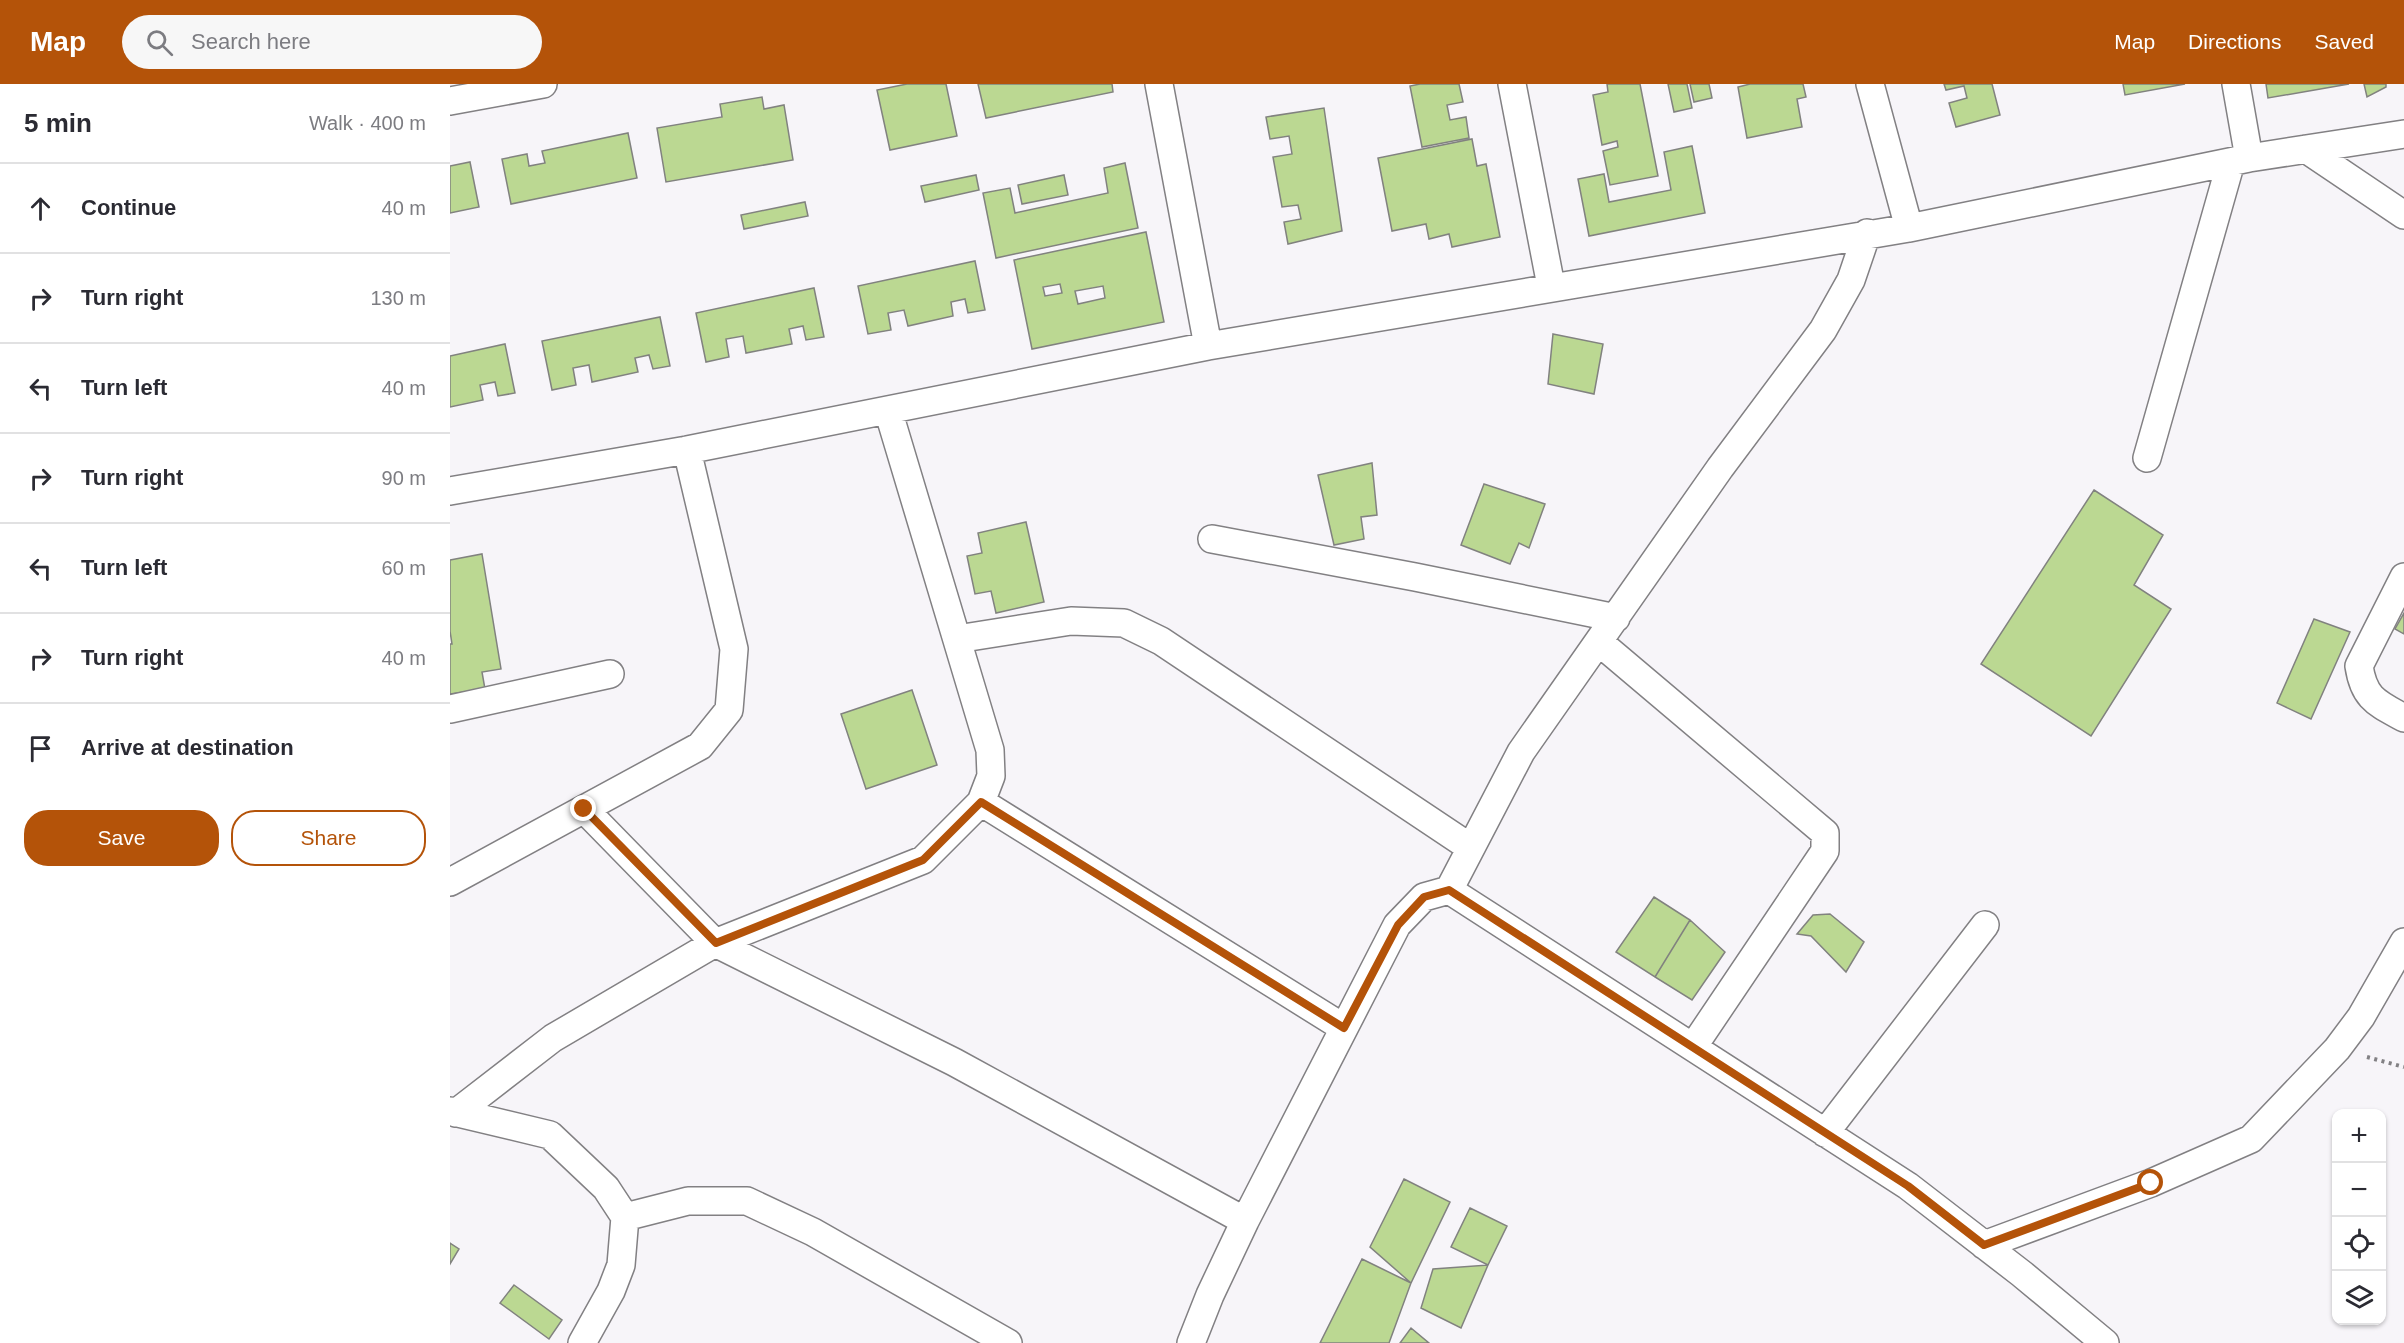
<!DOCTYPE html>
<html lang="en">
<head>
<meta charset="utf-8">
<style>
	body { margin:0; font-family:Helvetica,sans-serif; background:#f7f7f7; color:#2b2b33 }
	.controls { position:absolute; right:18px; bottom:18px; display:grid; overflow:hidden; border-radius:12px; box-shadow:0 2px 4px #0004 }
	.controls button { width:54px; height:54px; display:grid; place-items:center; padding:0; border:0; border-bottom:2px solid #e1e1e2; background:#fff; color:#2b2b33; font:30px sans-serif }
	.stop { position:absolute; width:18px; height:18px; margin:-14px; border:4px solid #b45309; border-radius:50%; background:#fff }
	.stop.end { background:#b45309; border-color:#fff; box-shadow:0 2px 6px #0008 }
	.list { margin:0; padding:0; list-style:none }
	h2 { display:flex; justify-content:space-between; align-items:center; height:78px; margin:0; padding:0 24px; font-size:26px }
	h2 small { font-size:20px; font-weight:400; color:#7c7c81 }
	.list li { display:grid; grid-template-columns:39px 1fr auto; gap:18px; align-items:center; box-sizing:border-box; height:90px; padding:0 24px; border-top:2px solid #e1e1e2 }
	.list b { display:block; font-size:22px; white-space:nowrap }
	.list em { font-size:20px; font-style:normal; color:#7c7c81 }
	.actions { display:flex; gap:12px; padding:18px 24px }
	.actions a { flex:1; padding:14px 0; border:2px solid #b45309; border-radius:24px; text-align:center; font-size:21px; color:#b45309 }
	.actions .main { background:#b45309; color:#fff }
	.icon { flex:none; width:33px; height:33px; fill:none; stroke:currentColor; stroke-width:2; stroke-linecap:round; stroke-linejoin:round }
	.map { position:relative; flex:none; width:1954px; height:1259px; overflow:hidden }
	header { display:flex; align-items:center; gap:36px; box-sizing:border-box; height:84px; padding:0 30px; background:#b45309; color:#fff }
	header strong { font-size:28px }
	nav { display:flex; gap:33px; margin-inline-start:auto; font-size:21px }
	.search { width:420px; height:54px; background:#f7f7f7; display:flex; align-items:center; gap:15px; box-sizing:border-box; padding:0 21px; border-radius:33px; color:#7c7c81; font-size:22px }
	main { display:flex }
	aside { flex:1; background:#fff }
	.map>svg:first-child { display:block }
	.building { fill:#bbd892; stroke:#81827f; stroke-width:1.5; fill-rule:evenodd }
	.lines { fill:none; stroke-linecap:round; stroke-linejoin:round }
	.minor-casing { stroke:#828083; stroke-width:30 }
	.path { stroke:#828184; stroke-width:4; stroke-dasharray:3 4.5; stroke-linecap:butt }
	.minor { stroke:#fff; stroke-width:27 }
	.route { stroke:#b45309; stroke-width:8 }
</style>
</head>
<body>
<header>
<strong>Map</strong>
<div class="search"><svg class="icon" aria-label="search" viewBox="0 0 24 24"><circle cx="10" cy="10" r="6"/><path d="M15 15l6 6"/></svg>Search here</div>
<nav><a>Map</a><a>Directions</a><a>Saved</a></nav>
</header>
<main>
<aside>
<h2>5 min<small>Walk · 400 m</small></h2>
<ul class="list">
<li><svg class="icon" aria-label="ahead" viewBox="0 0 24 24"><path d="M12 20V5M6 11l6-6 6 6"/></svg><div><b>Continue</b></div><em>40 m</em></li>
<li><svg class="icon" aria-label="right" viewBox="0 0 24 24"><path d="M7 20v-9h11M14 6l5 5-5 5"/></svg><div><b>Turn right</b></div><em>130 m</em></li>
<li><svg class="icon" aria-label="left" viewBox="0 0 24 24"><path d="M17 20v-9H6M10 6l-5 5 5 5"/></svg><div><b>Turn left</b></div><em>40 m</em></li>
<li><svg class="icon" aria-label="right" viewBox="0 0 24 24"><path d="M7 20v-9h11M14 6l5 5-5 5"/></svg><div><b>Turn right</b></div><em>90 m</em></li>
<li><svg class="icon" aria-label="left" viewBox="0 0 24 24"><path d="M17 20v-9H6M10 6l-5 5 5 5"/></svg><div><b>Turn left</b></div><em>60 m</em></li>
<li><svg class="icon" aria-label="right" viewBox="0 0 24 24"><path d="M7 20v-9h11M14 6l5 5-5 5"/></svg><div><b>Turn right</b></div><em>40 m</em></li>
<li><svg class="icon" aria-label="arrive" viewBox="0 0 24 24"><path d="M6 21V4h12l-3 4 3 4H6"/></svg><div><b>Arrive at destination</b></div></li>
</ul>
<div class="actions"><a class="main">Save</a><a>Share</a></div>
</aside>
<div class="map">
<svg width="1954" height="1259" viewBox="0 0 1954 1259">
	<rect width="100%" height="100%" fill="#f7f5f9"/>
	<path class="building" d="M 457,0 L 496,0 L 507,52 L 440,66 L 427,6 Z
		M 528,0 L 662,0 L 663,8 L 536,34 Z
		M 970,0 L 1009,0 L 1013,18 L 997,21 L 1000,36 L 1016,33 L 1019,54 L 972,63 L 960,2 Z
		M 1157,0 L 1190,0 L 1208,92 L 1160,101 L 1153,67 L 1168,63 L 1167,57 L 1152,61 L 1143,11 L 1158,8 Z
		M 1218,0 L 1237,0 L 1242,24 L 1224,28 Z
		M 1240,0 L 1259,0 L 1262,14 L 1244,18 Z
		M 1300,0 L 1353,0 L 1356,13 L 1347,15 L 1352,43 L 1297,54 L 1288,3 Z
		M 1494,0 L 1542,0 L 1550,31 L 1506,43 L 1499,19 L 1517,14 L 1514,2 L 1496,6 Z
		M 1673,0 L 1735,0 L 1675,11 Z
		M 1816,0 L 1899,0 L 1818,14 Z
		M 1914,0 L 1936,0 L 1936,3 L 1917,13 Z
		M 312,13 L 314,25 L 334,21 L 343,76 L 216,98 L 207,44 L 272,33 L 270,20 Z
		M 874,24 L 892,147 L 838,160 L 834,138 L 851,135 L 848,121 L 832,123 L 823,73 L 842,70 L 839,52 L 820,55 L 816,33 Z
		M 178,49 L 187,94 L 61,120 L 52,75 L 77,70 L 79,82 L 95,79 L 92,67 Z
		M 1022,55 L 1027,82 L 1036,80 L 1050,153 L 1002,163 L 999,150 L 979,155 L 976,140 L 942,147 L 928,74 Z
		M 1242,62 L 1255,129 L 1139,152 L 1128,95 L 1154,90 L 1159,118 L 1221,106 L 1214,68 Z
		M 20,78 L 29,123 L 0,129 L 0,82 Z
		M 675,79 L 688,144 L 546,174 L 533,109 L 560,104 L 565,129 L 658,109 L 654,84 Z
		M 526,91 L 529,106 L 475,118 L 471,102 Z
		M 614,91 L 618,111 L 572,120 L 568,101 Z
		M 355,118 L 358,132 L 294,145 L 291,131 Z
		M 696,148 L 714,238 L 582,265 L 564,176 ZM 610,200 L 612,209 L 595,212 L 593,203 ZM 653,202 L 655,214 L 628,220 L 625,207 Z
		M 525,177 L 535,226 L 518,229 L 515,215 L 501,218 L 503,232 L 458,242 L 454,226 L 438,229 L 441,246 L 418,250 L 408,202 Z
		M 364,204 L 374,253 L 356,256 L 353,242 L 339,245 L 342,260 L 296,269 L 293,252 L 276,255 L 279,273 L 256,278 L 246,229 Z
		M 210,233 L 220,282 L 203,285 L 199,271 L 185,274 L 188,288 L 142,298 L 139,281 L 123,284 L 126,301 L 102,306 L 92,257 Z
		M 1103,250 L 1153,260 L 1144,310 L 1098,300 Z
		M 55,260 L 65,309 L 48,312 L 45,298 L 30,301 L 33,316 L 0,323 L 0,272 Z
		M 922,379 L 927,431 L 911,433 L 914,455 L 884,461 L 868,391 Z
		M 1034,400 L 1095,420 L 1079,464 L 1069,459 L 1060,480 L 1011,461 Z
		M 1644,406 L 1713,451 L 1684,501 L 1721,525 L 1641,652 L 1531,580 Z
		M 576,438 L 594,518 L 546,529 L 541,507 L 525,510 L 517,472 L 532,469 L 528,449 Z
		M 32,470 L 51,585 L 32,588 L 35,605 L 0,610 L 0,560 L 2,560 L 0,547 L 0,476 Z
		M 1954,529 L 1954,550 L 1945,545 Z
		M 1864,535 L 1900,548 L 1861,635 L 1827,619 Z
		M 462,606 L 487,681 L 416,705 L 391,630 Z
		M 1204,813 L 1240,836 L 1205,893 L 1166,868 Z
		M 1380,830 L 1414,858 L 1396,888 L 1361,852 L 1347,850 L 1363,831 Z
		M 1240,836 L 1275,868 L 1242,916 L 1205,893 Z
		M 954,1095 L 1000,1118 L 961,1199 L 920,1163 Z
		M 1020,1124 L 1057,1142 L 1038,1181 L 1001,1163 Z
		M 0,1159 L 9,1165 L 0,1180 Z
		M 912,1175 L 961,1199 L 939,1259 L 870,1259 Z
		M 1038,1181 L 1011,1244 L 971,1224 L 983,1185 Z
		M 64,1201 L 112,1236 L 99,1255 L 50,1219 Z
		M 961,1244 L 979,1259 L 950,1259 Z"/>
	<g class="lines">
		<defs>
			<path id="minor" d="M 709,0 L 758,262
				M 1062,0 L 1101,202
				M 1420,0 L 1459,144
				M 1786,0 L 1799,74
				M 0,17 L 93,0
				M 1856,65 L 1954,131
				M 1697,374 L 1781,78
				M 0,407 L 237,366 L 758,262 L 1459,144 L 1799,74 L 1954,50
				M 762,455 L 965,493 L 1166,534
				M 1954,493 L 1909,582 C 1914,615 1927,619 1954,634
				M 507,555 L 621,537 L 674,539 L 711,557 L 1021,764
				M 1149,558 L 1375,749 L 1375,767 L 1243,963
				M 0,625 L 160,590
				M 531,718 L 894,944
				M 134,725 L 265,859 L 504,978 L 795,1137
				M 0,798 L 250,662 L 279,626 L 284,565 L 237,366
				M 999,806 L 1458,1102 L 1572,1190 L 1655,1259
				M 0,1027 L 100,1051 L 156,1104 L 175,1133 L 171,1181 L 161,1207 L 132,1259
				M 6,1029 L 103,954 L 265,859 L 473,776 L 531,718 L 541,692 L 540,666 L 438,326
				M 1375,1049 L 1535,841
				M 175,1133 L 238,1117 L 297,1117 L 363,1148 L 558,1259
				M 1534,1161 L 1701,1099 L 1801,1055 L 1887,965 L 1911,933 L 1954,858
				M 741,1259 L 760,1211 L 795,1137 L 947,841 L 974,813 L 999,806 L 1071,668 L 1270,384 L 1373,246 L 1401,196 L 1417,149"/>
		</defs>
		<use href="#minor" class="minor-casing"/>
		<path class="path" d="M 1917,973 L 1954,983"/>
		<use href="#minor" class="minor"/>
	</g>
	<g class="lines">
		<path class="route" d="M 134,725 L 266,859 L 473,776 L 531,718 L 894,944 L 948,841 L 974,813 L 999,806 L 1458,1102 L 1534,1161 L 1701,1099"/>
	</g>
</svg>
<div class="controls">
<button>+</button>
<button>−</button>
<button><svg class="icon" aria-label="locate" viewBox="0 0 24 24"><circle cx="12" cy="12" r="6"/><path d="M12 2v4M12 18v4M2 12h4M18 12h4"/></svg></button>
<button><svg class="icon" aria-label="layers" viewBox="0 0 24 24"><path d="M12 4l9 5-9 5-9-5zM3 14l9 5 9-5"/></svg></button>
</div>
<div class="stop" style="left:1701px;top:1099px"></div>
<div class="stop end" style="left:134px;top:725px"></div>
</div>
</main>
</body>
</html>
